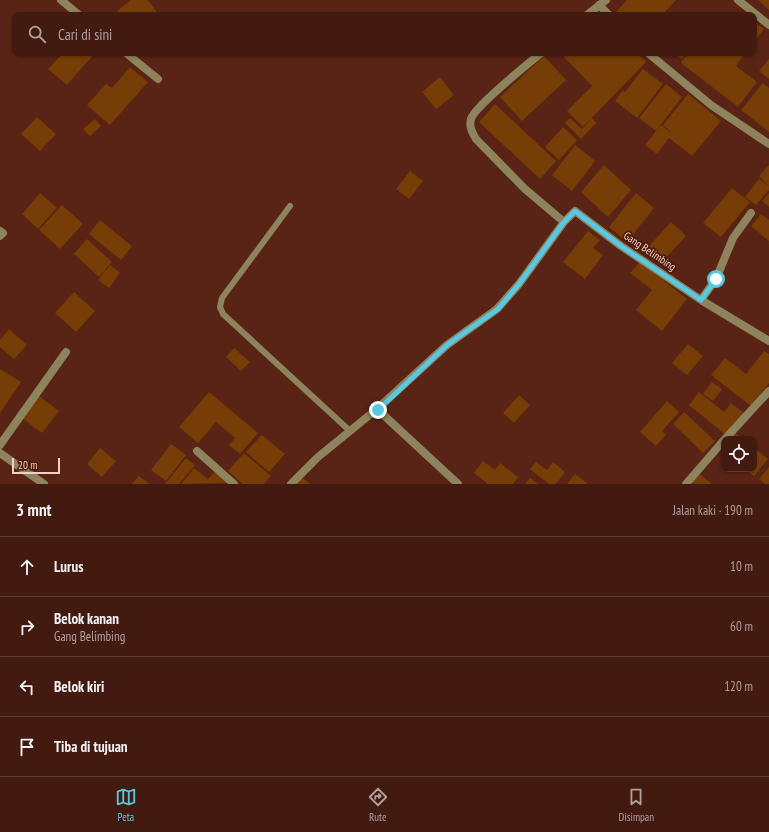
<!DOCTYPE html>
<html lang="id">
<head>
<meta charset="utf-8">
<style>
	body { margin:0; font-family:"PT Sans Narrow",sans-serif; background:#4a2319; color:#f1f3f6 }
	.controls { position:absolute; right:12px; bottom:12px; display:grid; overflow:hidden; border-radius:8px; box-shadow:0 1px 3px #0004 }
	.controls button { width:36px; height:36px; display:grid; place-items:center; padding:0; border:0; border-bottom:1px solid #5b3830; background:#431a10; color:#f1f3f6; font:20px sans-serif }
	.scale { position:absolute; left:12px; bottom:10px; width:48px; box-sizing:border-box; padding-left:4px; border:2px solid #f1cfc5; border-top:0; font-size:11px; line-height:14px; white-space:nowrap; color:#f1cfc5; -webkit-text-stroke:3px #4d190a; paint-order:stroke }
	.stop { position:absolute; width:12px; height:12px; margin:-9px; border:3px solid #58c9e3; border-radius:50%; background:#fff }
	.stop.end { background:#58c9e3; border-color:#fff; box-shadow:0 1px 4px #0008 }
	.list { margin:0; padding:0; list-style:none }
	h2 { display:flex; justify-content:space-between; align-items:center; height:52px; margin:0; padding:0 16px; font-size:17px }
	h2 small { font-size:13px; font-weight:400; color:#afa19f }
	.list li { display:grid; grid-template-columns:26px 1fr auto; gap:12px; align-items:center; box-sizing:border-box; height:60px; padding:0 16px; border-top:1px solid #5b3830 }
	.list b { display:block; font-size:15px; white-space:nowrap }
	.list p { margin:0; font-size:13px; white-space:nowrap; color:#afa19f }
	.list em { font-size:13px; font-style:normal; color:#afa19f }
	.icon { flex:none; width:22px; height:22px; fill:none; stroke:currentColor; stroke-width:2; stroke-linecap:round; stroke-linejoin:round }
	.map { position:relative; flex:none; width:769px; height:484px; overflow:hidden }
	.search { position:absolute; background:#431a10; box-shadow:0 1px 3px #0004; left:12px; right:12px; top:12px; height:44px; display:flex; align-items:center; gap:10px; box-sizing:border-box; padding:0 14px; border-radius:8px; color:#afa19f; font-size:15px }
	.sheet { height:292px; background:#431a10 }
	nav { display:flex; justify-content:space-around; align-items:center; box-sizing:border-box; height:56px; border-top:1px solid #5b3830; background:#431a10; font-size:11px; color:#afa19f }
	nav a { display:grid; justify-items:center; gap:2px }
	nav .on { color:#58c9e3 }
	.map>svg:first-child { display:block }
	.building { fill:#763d06 }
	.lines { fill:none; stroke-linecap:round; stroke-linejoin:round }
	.service { stroke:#8d835c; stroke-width:6 }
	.minor { stroke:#8d835c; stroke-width:8 }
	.route { stroke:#58c9e3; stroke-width:5 }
	.labels { text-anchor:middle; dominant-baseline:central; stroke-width:3.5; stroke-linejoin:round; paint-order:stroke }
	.street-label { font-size:11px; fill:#f1cfc5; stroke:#4d190a }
</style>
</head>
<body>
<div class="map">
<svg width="769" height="484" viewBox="0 0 769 484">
	<rect width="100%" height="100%" fill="#592315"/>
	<path class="building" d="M 131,0 L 148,0 L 159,15 L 121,15 L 117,11 Z
		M 627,0 L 676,0 L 662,15 L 615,15 L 614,14 Z
		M 758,0 L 769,0 L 769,10 Z
		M 754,22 L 764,29 L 754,42 Z
		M 63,53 L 95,53 L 67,85 L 48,69 Z
		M 566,53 L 637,53 L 646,62 L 583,127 L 567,111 L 592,86 L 563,56 Z
		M 674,53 L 686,53 L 682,59 Z
		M 688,53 L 745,53 L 736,66 L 757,82 L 738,107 L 681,63 Z
		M 544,56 L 566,80 L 522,121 L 500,97 Z
		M 769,59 L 769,79 L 759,71 Z
		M 130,67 L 148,82 L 110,125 L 87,105 L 106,84 L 112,88 Z
		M 643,69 L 663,84 L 637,118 L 615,101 L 623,90 L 625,92 Z
		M 440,77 L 454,95 L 436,109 L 422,92 Z
		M 763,83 L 769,88 L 769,132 L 741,110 Z
		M 666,84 L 682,97 L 656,131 L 639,118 Z
		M 688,94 L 721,121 L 692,156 L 669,138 L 657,154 L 645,145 L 661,125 L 673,134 L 663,125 Z
		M 495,104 L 556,161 L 540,179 L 479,122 Z
		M 37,117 L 56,134 L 40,151 L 21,134 Z
		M 570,118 L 582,129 L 592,118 L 596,123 L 581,139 L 565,123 Z
		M 95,119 L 101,126 L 90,136 L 83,129 Z
		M 563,127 L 577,140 L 559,160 L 545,147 Z
		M 575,145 L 595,161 L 572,191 L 552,175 Z
		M 604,165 L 631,190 L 608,217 L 581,192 Z
		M 769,165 L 769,186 L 759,176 Z
		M 410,171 L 423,181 L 409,199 L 396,189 Z
		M 759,179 L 769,186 L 769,190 L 756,205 L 745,197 Z
		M 732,188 L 750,202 L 721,237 L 703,223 Z
		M 40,193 L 57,208 L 38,229 L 22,214 Z
		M 636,193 L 654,208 L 627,242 L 609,227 Z
		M 769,193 L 769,207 L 762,201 Z
		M 62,205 L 83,224 L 60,249 L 39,230 Z
		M 761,214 L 769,220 L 769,241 L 751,226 Z
		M 100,220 L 132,246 L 121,260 L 89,234 Z
		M 671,222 L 686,236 L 664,260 L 649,246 Z
		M 588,231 L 600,240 L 593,248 L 603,255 L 585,279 L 563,262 Z
		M 87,239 L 112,262 L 99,277 L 74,254 Z
		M 640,262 L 687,299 L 662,331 L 636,310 L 652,290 L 630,273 Z
		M 110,265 L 120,273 L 109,288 L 98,280 Z
		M 74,292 L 95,311 L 76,332 L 55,313 Z
		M 9,329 L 27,345 L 14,359 L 0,347 L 0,340 Z
		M 688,344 L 703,356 L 687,375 L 672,363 Z
		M 234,348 L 250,362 L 241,371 L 226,357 Z
		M 764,351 L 769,354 L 769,383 L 751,406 L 711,375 L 725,358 L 746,374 Z
		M 0,369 L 21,382 L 0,413 Z
		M 712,382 L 722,389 L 713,401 L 703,394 Z
		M 209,392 L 258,433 L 240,454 L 229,445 L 235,438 L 216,422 L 198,443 L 179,427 Z
		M 699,392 L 724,412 L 731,403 L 744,413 L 726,435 L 689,405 Z
		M 519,395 L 530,405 L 514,423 L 503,413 Z
		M 39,396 L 59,411 L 42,433 L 22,418 Z
		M 667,401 L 679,412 L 662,431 L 666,435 L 656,446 L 640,432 Z
		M 684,412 L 715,441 L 703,453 L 673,424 Z
		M 735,433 L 743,439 L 730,439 Z
		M 262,435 L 285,454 L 269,472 L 246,452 Z
		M 171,444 L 186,455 L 166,481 L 151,470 Z
		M 100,448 L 116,461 L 102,477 L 87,464 Z
		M 754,448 L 768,459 L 754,476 L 745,469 L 754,469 Z
		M 244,453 L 271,476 L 264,484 L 243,484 L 228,471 Z
		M 186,458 L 195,465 L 179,484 L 165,484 Z
		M 483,461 L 495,470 L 500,463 L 518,477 L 513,484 L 488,484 L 474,473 Z
		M 536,462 L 547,470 L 553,462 L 565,472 L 556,484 L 549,484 L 530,469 Z
		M 769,467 L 769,484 L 765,484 L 759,479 Z
		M 194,468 L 208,479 L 214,472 L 229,483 L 181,484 Z
		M 697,472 L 712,484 L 694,484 L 690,481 Z
		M 575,474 L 588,484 L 567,484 Z
		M 139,476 L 150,484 L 132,484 Z
		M 302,477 L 310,484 L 296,484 Z
		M 530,478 L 538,484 L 525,484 Z"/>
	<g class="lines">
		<path class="service" d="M 290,206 L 222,298 L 220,307 L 223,314 L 350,431"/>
		<path class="minor" d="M 61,0 L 79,15
			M 738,0 L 769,25
			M 599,5 L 609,15
			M 587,15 L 606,0
			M 126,53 L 158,79
			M 541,53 C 528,64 475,106 471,119 C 469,127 472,132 476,139 L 525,189 L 564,222
			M 648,53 L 711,105 L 769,144
			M 0,231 L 3,233 L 0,236
			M 701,300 L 716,279 L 733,238 L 751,213
			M 377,409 L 458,484
			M 725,439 L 769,391
			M 0,445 L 66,352
			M 197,451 L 234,484
			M 0,453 L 44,484
			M 291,484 L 318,457 L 377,409 L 447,345 L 497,309 L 519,284 L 564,222 L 575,211 L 621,246 L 701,300 L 769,341
			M 686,484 L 724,440"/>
	</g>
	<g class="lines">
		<path class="route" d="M 378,410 L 447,345 L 498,309 L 519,284 L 564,222 L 575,211 L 621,246 L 701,300 L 716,279"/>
	</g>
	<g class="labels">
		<g class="street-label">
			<text transform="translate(650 251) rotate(34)">Gang Belimbing</text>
		</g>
	</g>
</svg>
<div class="controls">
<button><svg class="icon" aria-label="locate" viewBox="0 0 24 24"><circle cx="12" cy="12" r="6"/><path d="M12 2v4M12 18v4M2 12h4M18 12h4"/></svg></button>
</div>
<div class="scale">20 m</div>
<div class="stop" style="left:716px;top:279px"></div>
<div class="stop end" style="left:378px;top:410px"></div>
<div class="search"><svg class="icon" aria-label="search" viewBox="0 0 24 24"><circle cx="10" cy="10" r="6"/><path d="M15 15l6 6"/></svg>Cari di sini</div>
</div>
<section class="sheet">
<h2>3 mnt<small>Jalan kaki · 190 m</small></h2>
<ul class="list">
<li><svg class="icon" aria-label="ahead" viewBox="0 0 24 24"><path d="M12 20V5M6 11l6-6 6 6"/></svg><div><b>Lurus</b></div><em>10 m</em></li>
<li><svg class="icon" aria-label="right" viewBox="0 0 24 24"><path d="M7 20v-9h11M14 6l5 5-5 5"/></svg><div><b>Belok kanan</b><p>Gang Belimbing</p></div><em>60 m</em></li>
<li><svg class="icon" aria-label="left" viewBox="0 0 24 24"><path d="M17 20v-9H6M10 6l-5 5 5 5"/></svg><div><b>Belok kiri</b></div><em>120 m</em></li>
<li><svg class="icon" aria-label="arrive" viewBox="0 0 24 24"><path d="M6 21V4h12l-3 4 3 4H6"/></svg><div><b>Tiba di tujuan</b></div></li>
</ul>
</section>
<nav>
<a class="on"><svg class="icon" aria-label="map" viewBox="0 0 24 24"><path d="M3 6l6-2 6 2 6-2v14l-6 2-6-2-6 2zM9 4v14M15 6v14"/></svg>Peta</a>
<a><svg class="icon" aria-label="directions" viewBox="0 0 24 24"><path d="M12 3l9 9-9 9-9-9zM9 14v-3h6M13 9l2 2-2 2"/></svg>Rute</a>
<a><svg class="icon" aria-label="saved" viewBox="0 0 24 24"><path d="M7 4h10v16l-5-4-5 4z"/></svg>Disimpan</a>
</nav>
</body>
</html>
